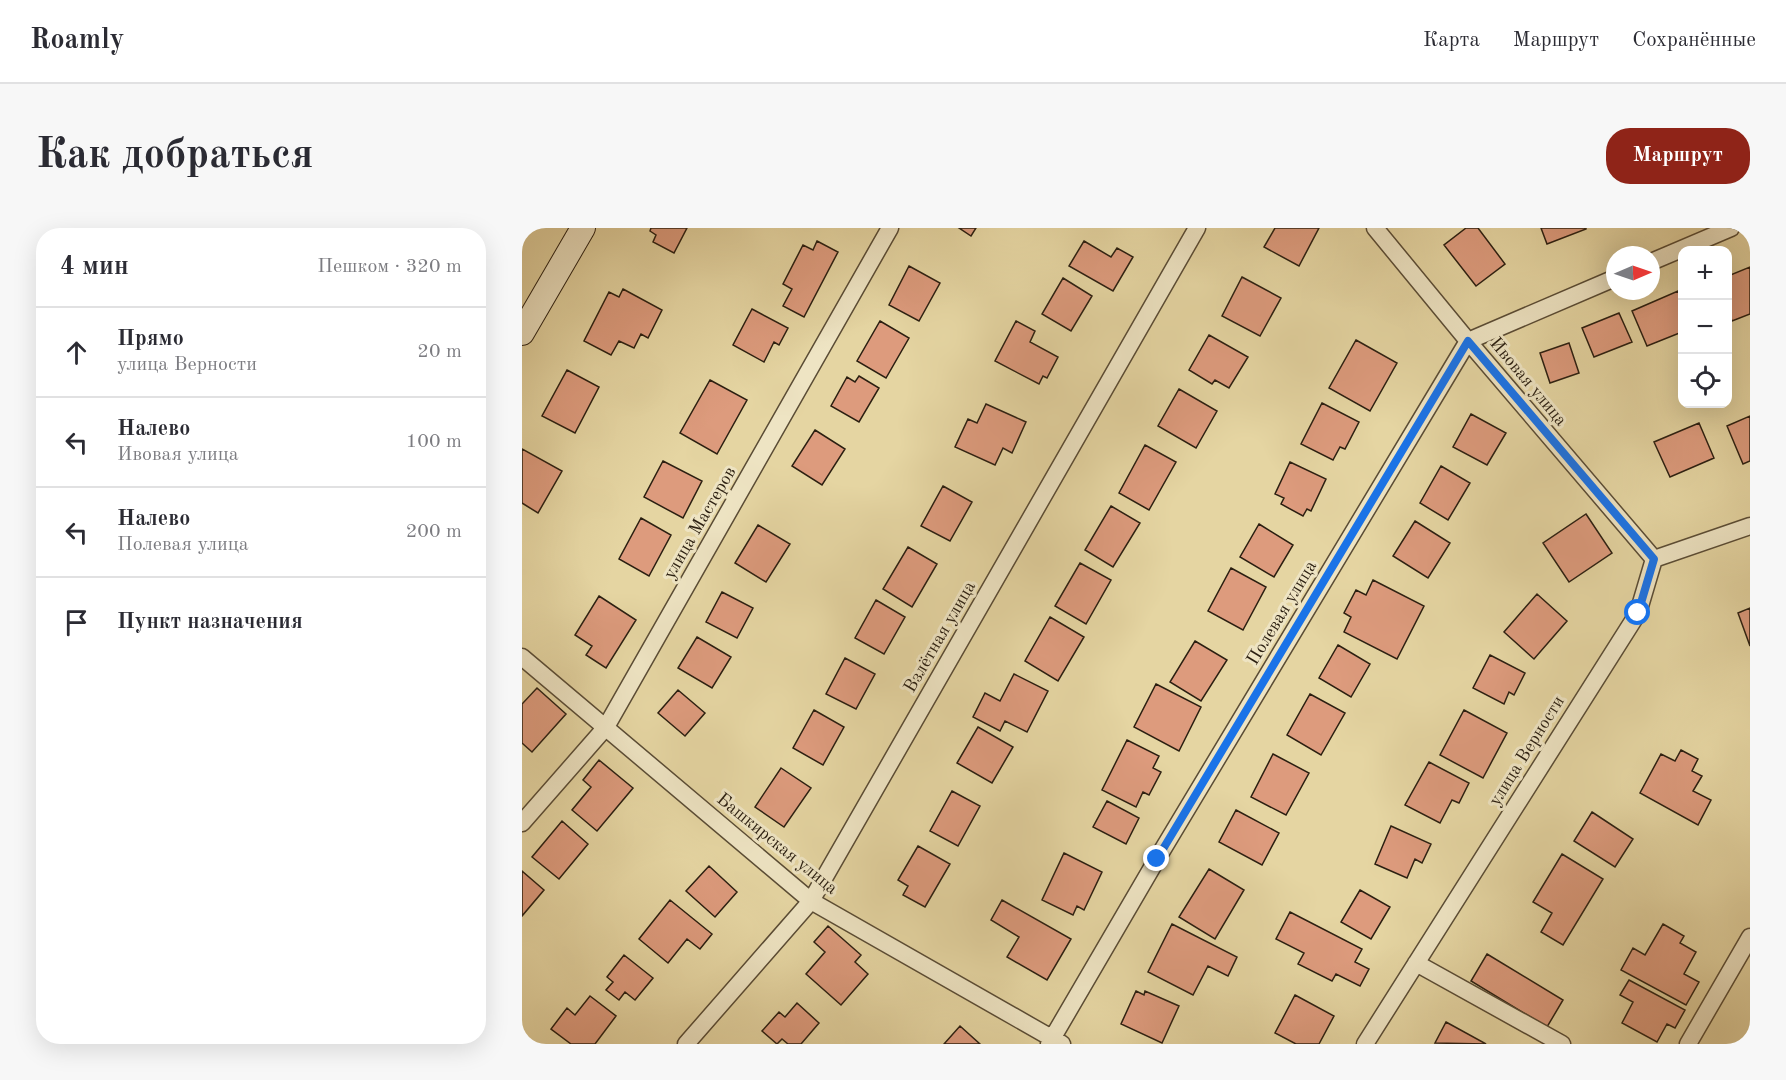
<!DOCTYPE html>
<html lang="ru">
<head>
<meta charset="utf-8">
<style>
	body { margin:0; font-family:"Old Standard TT",serif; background:#f7f7f7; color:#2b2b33 }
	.controls { position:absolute; right:18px; top:18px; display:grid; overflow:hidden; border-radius:12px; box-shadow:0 6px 24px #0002 }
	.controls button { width:54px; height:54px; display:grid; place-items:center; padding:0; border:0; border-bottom:2px solid #e1e1e2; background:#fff; color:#2b2b33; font:30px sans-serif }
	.compass { position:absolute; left:1084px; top:18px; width:54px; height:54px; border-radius:50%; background:#fff; box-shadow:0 6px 24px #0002; rotate:88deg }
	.stop { position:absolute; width:18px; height:18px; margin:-14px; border:4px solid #1a73e8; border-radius:50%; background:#fff }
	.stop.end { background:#1a73e8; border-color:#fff; box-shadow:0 2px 6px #0008 }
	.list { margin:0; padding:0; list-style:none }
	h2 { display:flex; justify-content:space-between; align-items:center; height:78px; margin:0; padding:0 24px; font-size:26px }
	h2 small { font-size:20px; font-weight:400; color:#7c7c81 }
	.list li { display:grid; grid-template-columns:39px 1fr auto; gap:18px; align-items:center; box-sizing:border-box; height:90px; padding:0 24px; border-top:2px solid #e1e1e2 }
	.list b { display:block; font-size:22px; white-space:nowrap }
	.list p { margin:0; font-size:20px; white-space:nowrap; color:#7c7c81 }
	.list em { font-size:20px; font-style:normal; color:#7c7c81 }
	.icon { flex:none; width:33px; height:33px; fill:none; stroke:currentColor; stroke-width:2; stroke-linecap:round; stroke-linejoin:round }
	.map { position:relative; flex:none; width:1228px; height:816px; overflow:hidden; border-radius:24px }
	header { display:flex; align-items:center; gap:36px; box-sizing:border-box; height:84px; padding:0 30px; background:#fff; border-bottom:2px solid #e1e1e2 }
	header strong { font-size:28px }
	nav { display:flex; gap:33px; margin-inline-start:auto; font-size:21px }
	.intro { display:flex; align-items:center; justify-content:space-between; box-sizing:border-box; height:144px; padding:0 36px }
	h1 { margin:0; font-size:42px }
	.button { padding:15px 27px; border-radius:24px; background:#8f2418; color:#fff; font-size:21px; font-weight:700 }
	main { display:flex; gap:36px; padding:0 36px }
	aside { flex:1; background:#fff; border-radius:24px; box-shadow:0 6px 24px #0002 }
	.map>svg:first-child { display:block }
	.building { fill:#dd9b7d; stroke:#2b1f11; stroke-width:1.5 }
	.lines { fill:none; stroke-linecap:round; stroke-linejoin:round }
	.street-casing { stroke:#5a4c35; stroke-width:19 }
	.secondary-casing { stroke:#2b1f11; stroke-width:26 }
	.street { stroke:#eee4c3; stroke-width:16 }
	.secondary { stroke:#eee4c3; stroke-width:24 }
	.route { stroke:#1a73e8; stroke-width:8 }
	.labels { text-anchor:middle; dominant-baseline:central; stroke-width:6; stroke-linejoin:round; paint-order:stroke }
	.street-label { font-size:18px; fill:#2b1f11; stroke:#eee4c3 }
</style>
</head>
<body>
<header>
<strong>Roamly</strong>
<nav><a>Карта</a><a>Маршрут</a><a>Сохранённые</a></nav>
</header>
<div class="intro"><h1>Как добраться</h1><a class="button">Маршрут</a></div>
<main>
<aside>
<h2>4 мин<small>Пешком · 320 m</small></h2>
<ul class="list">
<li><svg class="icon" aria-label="ahead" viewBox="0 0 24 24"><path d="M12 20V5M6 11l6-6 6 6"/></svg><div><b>Прямо</b><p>улица Верности</p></div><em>20 m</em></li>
<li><svg class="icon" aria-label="left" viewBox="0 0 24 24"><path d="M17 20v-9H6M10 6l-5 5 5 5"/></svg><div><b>Налево</b><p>Ивовая улица</p></div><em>100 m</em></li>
<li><svg class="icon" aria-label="left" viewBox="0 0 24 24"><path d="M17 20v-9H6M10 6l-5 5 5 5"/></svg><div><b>Налево</b><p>Полевая улица</p></div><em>200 m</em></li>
<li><svg class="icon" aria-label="arrive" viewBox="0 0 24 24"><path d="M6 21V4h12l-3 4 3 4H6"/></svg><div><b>Пункт назначения</b></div></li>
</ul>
</aside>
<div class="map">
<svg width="1228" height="816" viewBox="0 0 1228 816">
	<rect width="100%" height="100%" fill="#e5d5a2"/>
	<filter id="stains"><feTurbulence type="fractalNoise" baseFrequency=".00333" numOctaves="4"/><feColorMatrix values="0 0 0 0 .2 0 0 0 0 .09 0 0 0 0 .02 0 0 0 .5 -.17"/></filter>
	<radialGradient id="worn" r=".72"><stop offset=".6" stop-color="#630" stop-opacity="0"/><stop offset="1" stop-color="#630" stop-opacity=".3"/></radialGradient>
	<path class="building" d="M 129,0 L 165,0 L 152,25 L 131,14 L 134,7 L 128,3 Z
		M 437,0 L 454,0 L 449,8 Z
		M 753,0 L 797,0 L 777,38 L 742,19 Z
		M 944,0 L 956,0 L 983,36 L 954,58 L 922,17 Z
		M 1019,0 L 1064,0 L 1064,1 L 1025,16 Z
		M 295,13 L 316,24 L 282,89 L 261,78 L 270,61 L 261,56 L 281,17 L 291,22 Z
		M 562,13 L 589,29 L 595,20 L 611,29 L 591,63 L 547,38 Z
		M 387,38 L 418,55 L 397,93 L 367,77 Z
		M 1228,39 L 1228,86 L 1210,93 L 1206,81 L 1206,48 Z
		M 720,49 L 759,70 L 738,108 L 700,88 Z
		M 541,50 L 570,68 L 549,103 L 520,86 Z
		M 101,61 L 140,82 L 126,110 L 119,106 L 112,120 L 97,113 L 89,127 L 62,113 L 87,64 L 97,69 Z
		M 1156,63 L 1160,74 L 1160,104 L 1125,118 L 1110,83 Z
		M 230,81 L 266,100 L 257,117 L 252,114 L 242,134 L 211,117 Z
		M 1097,85 L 1110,114 L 1072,129 L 1060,100 Z
		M 358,93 L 387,110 L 364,150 L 335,133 Z
		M 494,93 L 513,103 L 508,114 L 536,129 L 525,150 L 521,148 L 517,156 L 473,133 Z
		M 687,107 L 726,129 L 707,160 L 693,152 L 690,156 L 667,142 Z
		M 834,112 L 875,135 L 848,183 L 807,160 Z
		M 1047,115 L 1057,145 L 1028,155 L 1018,125 Z
		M 45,142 L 77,159 L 53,205 L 20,188 Z
		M 337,148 L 357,160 L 337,194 L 309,178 L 325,149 L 333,154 Z
		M 188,152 L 225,172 L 195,226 L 158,205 Z
		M 657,161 L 695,183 L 674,220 L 636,198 Z
		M 800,175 L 837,194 L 823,221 L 818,219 L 811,232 L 779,216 Z
		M 464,176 L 504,194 L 490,225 L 481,220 L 473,237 L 433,219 L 446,191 L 455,195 Z
		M 949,186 L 984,205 L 965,237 L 931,219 Z
		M 1228,188 L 1228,233 L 1221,236 L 1205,198 Z
		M 1177,195 L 1192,230 L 1148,249 L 1132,214 Z
		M 293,202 L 323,221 L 300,257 L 270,238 Z
		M 623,217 L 654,234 L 627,282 L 597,265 Z
		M 0,221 L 40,243 L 16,285 L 0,275 Z
		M 141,233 L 180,253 L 161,290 L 122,269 Z
		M 768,234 L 804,251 L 789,283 L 785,281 L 781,288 L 759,276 L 762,270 L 753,266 Z
		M 919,238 L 948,255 L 926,292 L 898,275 Z
		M 421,258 L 450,274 L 428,313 L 399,298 Z
		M 589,278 L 618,295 L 591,339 L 563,322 Z
		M 1064,286 L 1090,325 L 1047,354 L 1021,315 Z
		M 119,290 L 149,307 L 127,348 L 97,331 Z
		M 893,293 L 928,315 L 906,350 L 871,328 Z
		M 737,296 L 771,317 L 752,349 L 718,329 Z
		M 236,297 L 268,316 L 244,354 L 213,335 Z
		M 386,319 L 415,336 L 390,379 L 361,361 Z
		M 558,335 L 589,352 L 564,396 L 533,378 Z
		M 709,340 L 744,359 L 721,402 L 686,383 Z
		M 851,352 L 902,378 L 875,431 L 822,404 L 829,389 L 822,385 L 834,362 L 844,367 Z
		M 200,364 L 231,380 L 215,410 L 184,394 Z
		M 1015,366 L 1045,393 L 1012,431 L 982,404 Z
		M 77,368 L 114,392 L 84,440 L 64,427 L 70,418 L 53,407 Z
		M 354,372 L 383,389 L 362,426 L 333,410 Z
		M 1228,380 L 1228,418 L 1216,385 Z
		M 528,389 L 562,409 L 536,453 L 503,433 Z
		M 175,409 L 209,429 L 190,460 L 156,440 Z
		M 673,413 L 705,432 L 679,473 L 648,454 Z
		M 816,417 L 848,436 L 829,469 L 797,450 Z
		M 968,427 L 1003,445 L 992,467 L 987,464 L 982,476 L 951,460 Z
		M 323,430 L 353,446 L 334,481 L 304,466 Z
		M 492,446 L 526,463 L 505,504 L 483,493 L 478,503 L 451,489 L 463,465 L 478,473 Z
		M 634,456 L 679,479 L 657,523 L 612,499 Z
		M 15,460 L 44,486 L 10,524 L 0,515 L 0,476 Z
		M 156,462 L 183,485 L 163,508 L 136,485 Z
		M 788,466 L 823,485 L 799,527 L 765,507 Z
		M 292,482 L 322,499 L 301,537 L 271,520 Z
		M 942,482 L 985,505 L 961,550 L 918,527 Z
		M 456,499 L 491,519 L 470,555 L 435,535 Z
		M 605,512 L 637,528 L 631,540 L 639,544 L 627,567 L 621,564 L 614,579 L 580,562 Z
		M 1159,522 L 1176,531 L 1170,543 L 1180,548 L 1171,563 L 1189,572 L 1176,597 L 1118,565 L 1139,526 L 1153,533 Z
		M 751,526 L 787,545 L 764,587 L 729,569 Z
		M 77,532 L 111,560 L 75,603 L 50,582 L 69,559 L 61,552 Z
		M 907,534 L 947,555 L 937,575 L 930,572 L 918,595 L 883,577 Z
		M 259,540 L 289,560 L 262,599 L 233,579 Z
		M 430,563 L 458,578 L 436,618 L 408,603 Z
		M 585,573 L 617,590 L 604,616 L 571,599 Z
		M 714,582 L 757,605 L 740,637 L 697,614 Z
		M 1070,584 L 1111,611 L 1093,639 L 1052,613 Z
		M 40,593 L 66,616 L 37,651 L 10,629 Z
		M 869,598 L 909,616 L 900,635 L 893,631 L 885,650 L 853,636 Z
		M 396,618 L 428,636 L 403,679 L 381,667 L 386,658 L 376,652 Z
		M 542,625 L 580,644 L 562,682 L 555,678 L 551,687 L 520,672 Z
		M 1040,626 L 1081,651 L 1041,717 L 1019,704 L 1030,685 L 1011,674 Z
		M 187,638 L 215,664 L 193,689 L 164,663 Z
		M 687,641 L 722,662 L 693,711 L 657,689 Z
		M 0,643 L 22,662 L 0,688 Z
		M 838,662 L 868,679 L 849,711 L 819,694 Z
		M 148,672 L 190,706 L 178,721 L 165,711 L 146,735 L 117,711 Z
		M 480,672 L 549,711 L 525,752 L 485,729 L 497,709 L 469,692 Z
		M 768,684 L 840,721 L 833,734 L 847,741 L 838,758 L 814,746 L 810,753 L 776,736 L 782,725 L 754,711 Z
		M 650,696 L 715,729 L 706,748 L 686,738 L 671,767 L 626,744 Z
		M 1141,696 L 1162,708 L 1158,715 L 1174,724 L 1162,746 L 1177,754 L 1164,777 L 1099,742 L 1111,720 L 1123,727 Z
		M 306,698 L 339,727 L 333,734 L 346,746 L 319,777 L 284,746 L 303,724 L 292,714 Z
		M 965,726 L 1041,772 L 1025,799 L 949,753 Z
		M 102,727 L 131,750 L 113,772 L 103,764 L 97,772 L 84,762 L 91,754 L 85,749 Z
		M 1107,752 L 1163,782 L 1153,800 L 1145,796 L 1135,814 L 1100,795 L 1111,774 L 1098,767 Z
		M 614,763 L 622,767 L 623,763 L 657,778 L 640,815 L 599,796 Z
		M 773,767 L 812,788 L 797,816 L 774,816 L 753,805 Z
		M 68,768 L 94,788 L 73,816 L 49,816 L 29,801 L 45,780 L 53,787 Z
		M 275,775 L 297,795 L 279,816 L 266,816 L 260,811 L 255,816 L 240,803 L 257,784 L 263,789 Z
		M 924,794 L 964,816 L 913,815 Z
		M 438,798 L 458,816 L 422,816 Z"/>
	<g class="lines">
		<defs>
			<path id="street" d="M 853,0 L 946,113 L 1132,331
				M 1129,34 L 1209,0
				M 0,429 L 289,673 L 540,816
				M 0,595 L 84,499 L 368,0
				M 894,735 L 1040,816
				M 164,816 L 289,673 L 675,0
				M 527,816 L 635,631 L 946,113 L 1093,50
				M 843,816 L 1116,385 L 1132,331 L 1228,298
				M 1166,816 L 1228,709"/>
			<path id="secondary" d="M 0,105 L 61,0"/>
		</defs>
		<use href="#street" class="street-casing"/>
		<use href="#secondary" class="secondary-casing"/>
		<use href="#street" class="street"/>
		<use href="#secondary" class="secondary"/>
	</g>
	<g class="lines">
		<path class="route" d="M 635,631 L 946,113 L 1132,331 L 1116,385"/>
	</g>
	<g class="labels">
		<g class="street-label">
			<text transform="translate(1006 154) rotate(50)">Ивовая улица</text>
			<text transform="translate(178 295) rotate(-60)">улица Мастеров</text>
			<text transform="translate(760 385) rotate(-59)">Полевая улица</text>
			<text transform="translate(418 409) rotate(-60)">Взлётная улица</text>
			<text transform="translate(1005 523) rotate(-58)">улица Верности</text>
			<text transform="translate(255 616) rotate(39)">Башкирская улица</text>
		</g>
	</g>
	<rect width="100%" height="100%" filter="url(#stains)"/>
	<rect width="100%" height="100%" fill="url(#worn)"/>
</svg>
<div class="controls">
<button>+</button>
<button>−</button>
<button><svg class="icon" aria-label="locate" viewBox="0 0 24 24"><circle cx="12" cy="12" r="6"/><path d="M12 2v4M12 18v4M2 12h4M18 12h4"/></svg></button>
</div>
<svg class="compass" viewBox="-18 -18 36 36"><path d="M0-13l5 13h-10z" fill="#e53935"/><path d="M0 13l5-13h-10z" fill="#7c7c81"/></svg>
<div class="stop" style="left:1116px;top:385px"></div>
<div class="stop end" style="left:635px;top:631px"></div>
</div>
</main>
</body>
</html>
